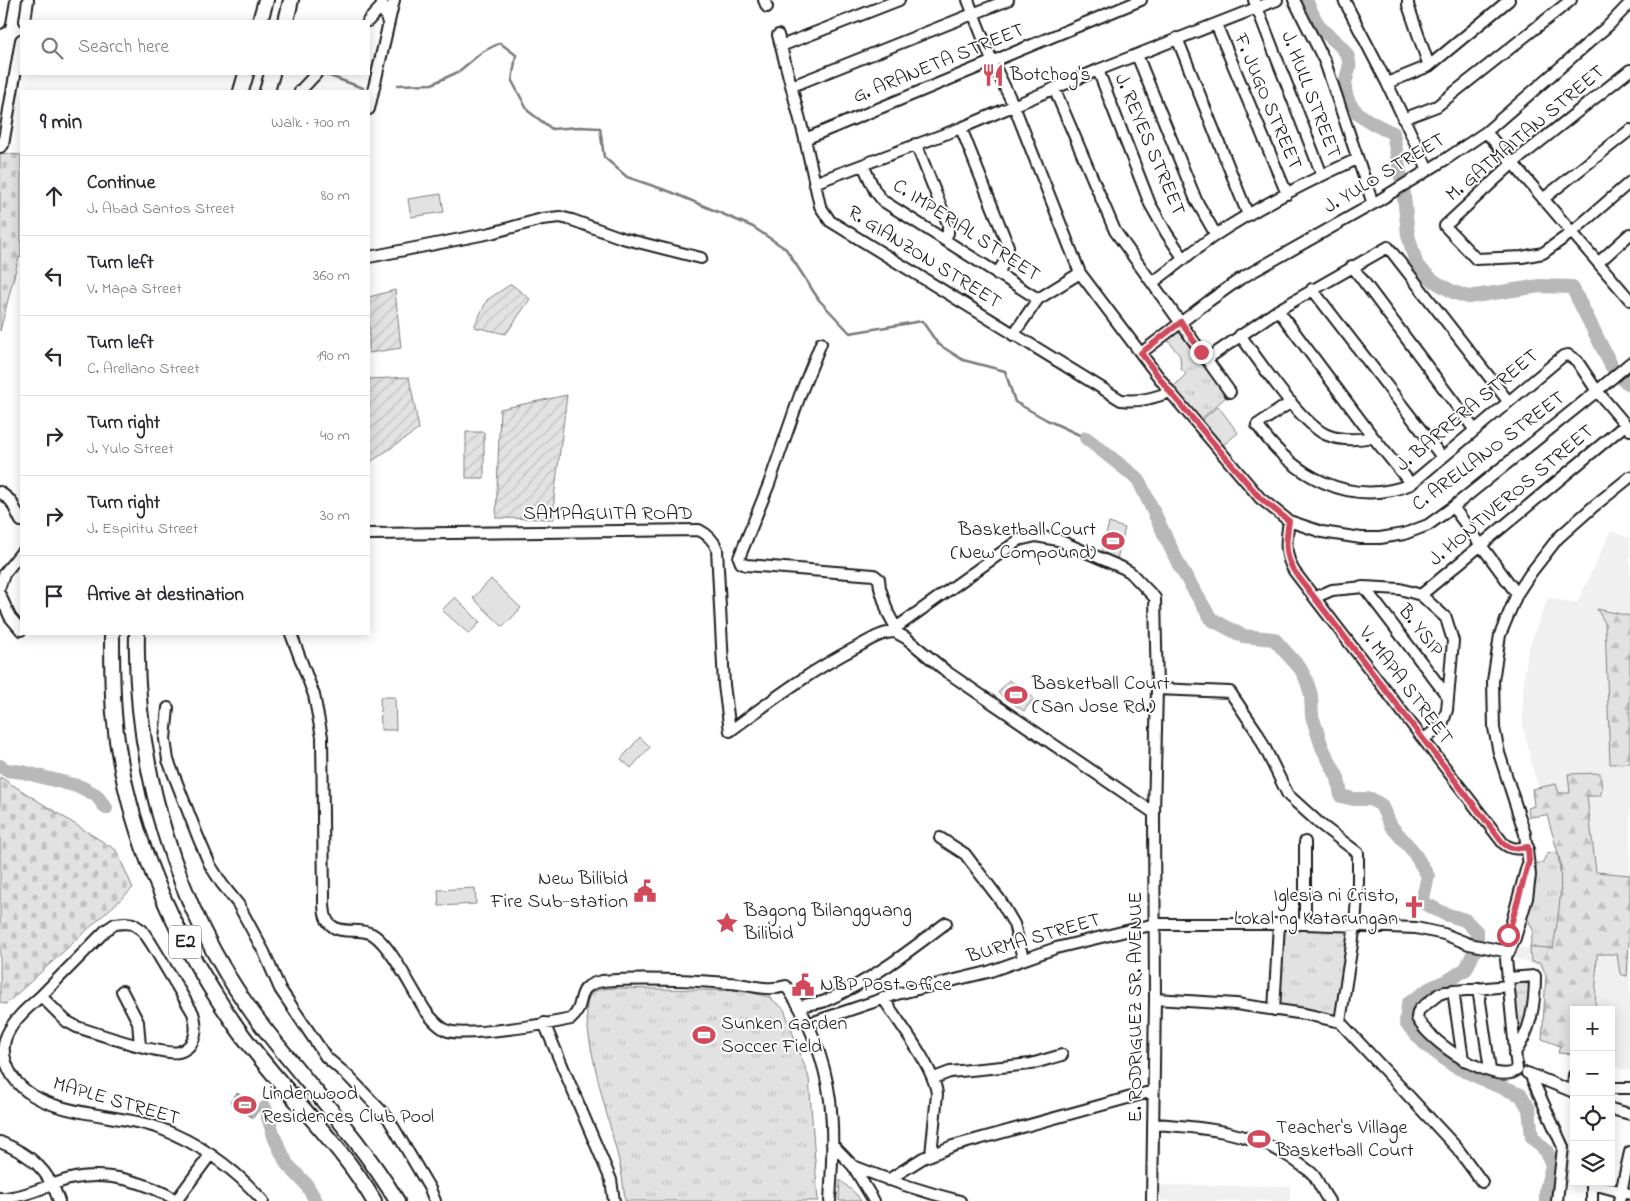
<!DOCTYPE html>
<html lang="en">
<head>
<meta charset="utf-8">
<style>
	body { margin:0; font-family:"Indie Flower",sans-serif; background:#f7f7f7; color:#2b2b33 }
	.controls { position:absolute; right:15px; bottom:15px; display:grid; overflow:hidden; border-radius:0px; box-shadow:0 2px 12px #0003 }
	.controls button { width:45px; height:45px; display:grid; place-items:center; padding:0; border:0; border-bottom:1px solid #e1e1e2; background:#fff; color:#2b2b33; font:25px sans-serif }
	.stop { position:absolute; width:15px; height:15px; margin:-11px; border:4px solid #d1495b; border-radius:50%; background:#fff }
	.stop.end { background:#d1495b; border-color:#fff; box-shadow:0 1px 5px #0008 }
	.list { margin:0; padding:0; list-style:none }
	h2 { display:flex; justify-content:space-between; align-items:center; height:65px; margin:0; padding:0 20px; font-size:21px }
	h2 small { font-size:16px; font-weight:400; color:#7c7c81 }
	.list li { display:grid; grid-template-columns:32px 1fr auto; gap:15px; align-items:center; box-sizing:border-box; height:80px; padding:0 20px; border-top:1px solid #e1e1e2 }
	.list b { display:block; font-size:19px; white-space:nowrap }
	.list p { margin:0; font-size:16px; white-space:nowrap; color:#7c7c81 }
	.list em { font-size:16px; font-style:normal; color:#7c7c81 }
	.icon { flex:none; width:28px; height:28px; fill:none; stroke:currentColor; stroke-width:2; stroke-linecap:round; stroke-linejoin:round }
	.map { position:relative; flex:none; width:1630px; height:1201px; overflow:hidden }
	.search { position:absolute; background:#fff; box-shadow:0 2px 12px #0003; left:20px; top:20px; width:350px; height:55px; display:flex; align-items:center; gap:12px; box-sizing:border-box; padding:0 18px; border-radius:0px; color:#7c7c81; font-size:19px }
	.panel { position:absolute; background:#fff; box-shadow:0 2px 12px #0003; left:20px; top:90px; width:350px; height:545px; border-radius:0px }
	.map>svg:first-child { display:block }
	.built { fill:#f0f0f0 }
	.grass { fill:#e2e2e2; stroke:#7f7f7f }
	.forest { fill:url(#forest-firs); stroke:#7f7f7f }
	.cemetery { fill:url(#cemetery-stones); stroke:#7f7f7f }
	.park { fill:url(#park-tufts); stroke:#7f7f7f }
	.garden { fill:url(#garden-furrows); stroke:#7f7f7f }
	.water { fill:url(#water-waves); stroke:#7a7a7a }
	.lines { fill:none; stroke-linecap:round; stroke-linejoin:round }
	.stream { stroke:#7a7a7a; stroke-width:2.5 }
	.river { stroke:#b8b8b8; stroke-width:14 }
	.minor-casing { stroke:#1c1c1c; stroke-width:14 }
	.highway-casing { stroke:#1c1c1c; stroke-width:18 }
	.minor { stroke:#fff; stroke-width:10 }
	.highway { stroke:#fff; stroke-width:14 }
	.route { stroke:#d1495b; stroke-width:6 }
	.labels { text-anchor:middle; dominant-baseline:central; stroke-width:4; stroke-linejoin:round; paint-order:stroke }
	.shield { fill:#fff; stroke:#606060; stroke-width:1 }
	.shield-label { font-size:19px; font-weight:bold; fill:#1c1c1c }
	.street-label { font-size:20px; fill:#1c1c1c; stroke:#fff }
	.poi-label { font-size:20px; fill:#1c1c1c; stroke:#fff; text-anchor:start }
</style>
</head>
<body>
<div class="map">
<svg width="1630" height="1201" viewBox="0 0 1630 1201">
	<defs>
		<pattern id="forest-firs" width="22" height="20" patternUnits="userSpaceOnUse" patternTransform="scale(1.25)"><rect width="22" height="20" fill="#e2e2e2"/><path d="M5 1l3.5 6h-7zM16 11l3.5 6h-7z" fill="#c1c1c1"/></pattern>
		<pattern id="cemetery-stones" width="16" height="16" patternUnits="userSpaceOnUse" patternTransform="scale(1.25)"><rect width="16" height="16" fill="#e2e2e2"/><path d="M2 7V4a2 2 0 0 1 4 0v3zM10 15v-3a2 2 0 0 1 4 0v3z" fill="#c1c1c1"/></pattern>
		<pattern id="park-tufts" width="24" height="20" patternUnits="userSpaceOnUse" patternTransform="scale(1.25)"><rect width="24" height="20" fill="#e2e2e2"/><path d="M3 7l-1-3M5 7V3M7 7l1-3M15 17l-1-3M17 17v-4M19 17l1-3" fill="none" stroke="#c1c1c1"/></pattern>
		<pattern id="garden-furrows" width="10" height="10" patternUnits="userSpaceOnUse" patternTransform="scale(1.25)"><rect width="10" height="10" fill="#e2e2e2"/><path d="M-1 1l2-2M0 10L10 0M9 11l2-2" fill="none" stroke="#c1c1c1"/></pattern>
		<pattern id="water-waves" width="16" height="10" patternUnits="userSpaceOnUse" patternTransform="scale(1.25)"><rect width="16" height="10" fill="#b8b8b8"/><path d="M0 5q4-4 8 0t8 0" fill="none" stroke="#9e9e9e"/></pattern>
	</defs>
	<rect width="100%" height="100%" fill="#fff"/>
	<filter id="ink" filterUnits="userSpaceOnUse"><feTurbulence type="fractalNoise" baseFrequency=".02" numOctaves="2"/><feDisplacementMap in="SourceGraphic" scale="10" xChannelSelector="R" yChannelSelector="G"/><feConvolveMatrix kernelMatrix="1 2 1 2 8 2 1 2 1" color-interpolation-filters="sRGB"/></filter>
	<g filter="url(#ink)">
		<path class="built" d="M 1611,531 L 1630,538 L 1630,1071 L 1611,1066 L 1611,1010 L 1574,1010 L 1552,972 L 1515,958 L 1517,948 L 1555,949 L 1563,859 L 1553,823 L 1535,777 L 1523,726 L 1523,687 L 1528,650 L 1548,598 L 1577,603 Z
			M 1160,1185 L 1290,1186 L 1290,1201 L 1160,1201 Z"/>
		<path class="grass" d="M 441,194 L 444,212 L 411,217 L 408,199 Z
			M 1218,406 L 1238,433 L 1223,445 L 1202,420 Z
			M 1109,523 L 1125,528 L 1117,559 L 1101,554 Z
			M 491,579 L 521,608 L 503,627 L 473,598 Z
			M 455,597 L 480,622 L 469,634 L 442,610 Z
			M 1009,680 L 1034,698 L 1024,711 L 998,693 Z
			M 380,697 L 395,697 L 396,730 L 381,730 Z
			M 640,737 L 650,747 L 631,768 L 621,759 Z
			M 475,888 L 476,904 L 439,906 L 438,890 Z"/>
		<path class="forest" d="M 1597,609 L 1630,616 L 1630,763 L 1610,764 L 1605,623 Z
			M 1600,773 L 1602,790 L 1600,796 L 1587,796 L 1596,872 L 1630,875 L 1630,925 L 1627,976 L 1620,974 L 1617,954 L 1597,954 L 1595,1010 L 1574,1010 L 1574,1054 L 1558,1053 L 1560,1046 L 1542,1039 L 1546,976 L 1541,963 L 1531,962 L 1530,947 L 1553,947 L 1561,864 L 1547,815 L 1529,817 L 1528,808 L 1534,806 L 1532,789 L 1556,784 L 1559,793 L 1570,793 L 1568,774 Z"/>
		<path class="cemetery" d="M 0,153 L 21,155 L 21,257 L 19,257 L 0,331 Z
			M 0,777 L 116,850 L 133,888 L 6,1004 L 0,1003 Z"/>
		<path class="park" d="M 1179,329 L 1227,396 L 1199,421 L 1172,388 L 1186,374 L 1181,369 L 1180,356 L 1167,339 Z
			M 1557,852 C 1565,882 1558,917 1553,948 L 1530,947 L 1533,930 L 1526,915 L 1532,899 L 1537,863 L 1542,863 L 1547,854 Z
			M 1284,927 L 1349,927 L 1338,1016 L 1277,1005 Z
			M 1531,981 C 1529,1002 1527,1022 1517,1041 L 1512,982 Z
			M 615,988 L 745,991 L 769,997 L 784,1009 L 809,1078 L 818,1201 L 625,1201 C 624,1191 623,1181 621,1171 C 616,1140 575,1017 590,995 C 595,988 607,989 615,988 Z
			M 840,1180 L 857,1195 L 861,1201 L 839,1201 Z"/>
		<path class="garden" d="M 511,284 L 530,299 L 506,334 L 474,327 L 487,300 Z
			M 395,290 L 401,348 L 369,353 L 369,297 Z
			M 409,377 L 419,429 L 369,463 L 369,379 Z
			M 567,395 L 554,498 L 554,519 L 496,518 L 500,409 Z
			M 466,432 L 484,432 L 484,478 L 466,478 Z"/>
		<path class="water" d="M 237,1093 L 260,1108 L 253,1118 L 230,1102 Z"/>
		<g class="lines">
			<path class="stream" d="M 324,74 L 363,88
				M 398,85 L 432,84 L 458,72 L 482,52 L 500,43 L 516,55 L 512,81 L 528,111 L 552,129 L 579,127 L 600,128 L 604,157 L 627,177 L 671,192 L 753,227 L 786,249 L 819,300 L 850,333 L 922,321 L 938,344 L 963,360 L 1005,371 L 1015,402 L 1047,420 L 1086,438"/>
			<path class="river" d="M 1306,0 C 1310,9 1314,19 1320,27 C 1328,37 1341,43 1347,55 C 1353,68 1346,73 1345,85 C 1344,112 1373,124 1393,133 L 1401,178
				M 1403,186 L 1408,235 L 1417,266 L 1434,281 L 1453,292 L 1468,297 L 1540,286 L 1572,287 L 1612,367
				M 1622,379 L 1630,384
				M 1086,438 L 1138,479 L 1179,565 L 1211,619 L 1243,636 L 1274,639 L 1300,668 L 1306,679 L 1311,695 L 1312,716 L 1322,747 L 1338,778 L 1341,796 L 1354,799 L 1371,799 L 1381,805 L 1391,826 L 1413,851 L 1428,876 L 1422,902 L 1445,914 L 1465,920 L 1477,932 L 1477,942
				M 0,766 L 6,770 L 23,772 L 81,787 L 96,795 L 106,808
				M 1474,952 L 1466,969 L 1449,980 L 1429,989 L 1408,1004 L 1406,1023 L 1426,1045 L 1454,1066 L 1493,1084 L 1521,1095 L 1529,1109 L 1532,1137 L 1547,1152 L 1552,1166 L 1546,1189 L 1546,1201
				M 265,1108 L 275,1139 L 287,1164 L 306,1184 L 316,1201"/>
			<defs>
				<path id="minor" d="M 381,0 L 388,23
					M 764,0 L 767,7
					M 968,0 L 992,61 L 1014,106 L 1080,273 L 1170,392 L 1260,498 L 1289,521 L 1322,532 L 1361,538 L 1380,538 L 1404,534 L 1428,525 L 1453,507 L 1597,391 L 1630,363
					M 1254,0 L 1322,175
					M 1294,0 L 1325,62 L 1373,204
					M 1344,0 L 1387,83 L 1428,170
					M 1408,0 L 1408,5 L 1429,66
					M 25,21 L 28,0
					M 368,21 L 383,5
					M 0,23 L 4,0
					M 1216,24 L 1287,194
					M 778,35 L 805,139 L 820,206 L 830,221 L 1121,400 C 1140,402 1153,398 1170,392
					M 1177,38 L 1248,215
					M 781,46 L 899,0
					M 1137,55 L 1196,200 L 1216,235
					M 1098,70 L 1150,204 L 1167,234 L 1184,259
					M 1630,70 L 1513,163 L 1445,226 L 1476,259 L 1522,257 L 1543,253 L 1571,233 L 1630,182
					M 1387,83 L 1429,66 L 1509,0
					M 792,86 L 1008,0
					M 1054,88 L 1115,231 L 1230,392
					M 300,91 L 316,74
					M 369,109 L 394,0
					M 1403,119 L 1437,106 L 1571,0
					M 961,128 L 1008,246 L 1007,258 L 997,274
					M 1486,132 L 1630,300
					M 805,139 L 1141,0
					M 916,144 L 948,224 L 948,233 L 944,240
					M 0,147 L 3,145 L 21,40
					M 863,165 L 875,191 L 883,201 L 1038,299
					M 814,183 L 961,128 L 1098,70 L 1277,0
					M 1543,199 L 1630,130
					M 369,257 L 491,233 L 542,219 L 560,217 L 572,220 L 622,238 L 701,258
					M 1598,263 L 1630,234
					M 1352,266 L 1474,429
					M 1152,283 C 1174,267 1195,249 1217,234 C 1261,205 1309,181 1357,159
					M 1312,289 L 1442,457
					M 1278,310 L 1373,437 L 1411,484
					M 1013,335 L 1038,299 L 1080,273
					M 1240,335 C 1258,359 1301,424 1327,435 C 1342,441 1358,440 1373,437
					M 821,343 L 800,395 L 769,484 L 739,558 L 741,563 L 746,565 L 874,575 L 879,579 L 880,588 L 888,613 L 896,628
					M 1141,353 L 1209,301 L 1240,279 L 1373,204 L 1446,159 L 1486,132 L 1609,25 L 1630,3
					M 1207,359 L 1278,310 L 1388,247 L 1508,401
					M 1291,402 L 1257,425 C 1292,475 1350,509 1411,484 L 1563,356 L 1568,355 L 1577,361 L 1597,391 L 1630,430
					M 0,492 L 11,501 L 21,521
					M 1453,507 L 1517,594
					M 1289,521 C 1286,540 1284,554 1294,571 L 1503,843 C 1511,850 1517,849 1528,847
					M 369,534 L 699,530 C 707,534 714,541 717,549 L 724,685 L 730,731 C 772,700 813,669 859,646 C 870,640 882,632 895,632 L 906,638 L 947,672 L 1154,813
					M 0,586 L 4,574 L 21,553
					M 1364,587 L 1448,697
					M 0,595 L 10,617 L 21,630
					M 1421,595 L 1625,425
					M 1316,597 L 1332,590 L 1364,587 L 1400,589 L 1421,595 L 1446,618 L 1453,641 L 1447,710 L 1442,725 L 1424,739
					M 890,632 L 1019,540 L 1036,536 L 1058,540 L 1123,568 L 1130,572 L 1155,598 L 1157,689 L 1154,813 L 1155,999 L 1152,1201
					M 291,634 L 314,695 L 322,737 L 324,895 C 324,904 323,919 331,925 C 341,935 359,927 372,934 C 390,944 413,991 425,1010 C 431,1018 438,1027 448,1031 C 466,1037 549,1024 571,1019 C 588,1004 572,987 602,981 C 644,978 688,980 729,983 C 749,984 766,992 786,986 C 809,1018 825,1061 830,1100 C 834,1133 832,1168 830,1201
					M 1157,689 L 1230,692 L 1257,732 L 1288,795 L 1320,824 L 1358,853 L 1358,882 L 1355,925 L 1340,1022
					M 168,708 L 165,739 L 168,760 L 198,837 L 210,865 L 222,884 L 238,904 L 264,952 L 280,989 L 326,1057 L 348,1076 L 388,1118 L 430,1189 L 435,1201
					M 940,838 L 965,854 L 1000,900 L 1014,924 L 1023,958
					M 1305,842 L 1305,924
					M 125,923 L 133,924 L 142,930 L 151,943 L 193,1013 C 198,1028 197,1046 179,1052 C 163,1056 95,1033 77,1027 L 66,1021 L 41,996 L 106,930 L 115,924 Z
					M 1507,978 L 1535,976 C 1535,1005 1531,1031 1514,1054
					M 1508,986 L 1445,992 L 1439,994 L 1420,1009 L 1418,1012 L 1417,1018 C 1428,1041 1495,1087 1517,1070
					M 1478,988 L 1490,1070
					M 1453,990 L 1463,1060
					M 122,991 L 138,1022 L 140,1046
					M 41,996 C 30,1006 17,1016 10,1029 C 3,1040 2,1053 7,1065 C 26,1119 114,1111 159,1128 C 199,1143 235,1169 263,1201
					M 883,998 C 899,1023 934,1067 937,1094 L 931,1155
					M 1155,999 L 1236,1004 L 1305,1014 L 1340,1022 L 1457,1148 L 1482,1182
					M 800,1007 C 809,1002 816,1005 825,1001 C 869,982 908,952 946,923
					M 1274,1010 L 1279,924
					M 544,1023 L 611,1180 L 614,1201
					M 808,1024 L 897,994 L 988,972 L 1056,948 L 1155,924 L 1305,924 L 1416,928 L 1444,934 L 1469,944 L 1509,952 L 1515,938 L 1527,898 L 1530,875 L 1525,834 L 1499,753 L 1494,728 L 1493,681 L 1500,635 L 1517,594 L 1530,574 L 1558,538 L 1594,506 L 1630,477
					M 1517,1070 L 1506,959 L 1508,936 L 1527,866
					M 1527,1073 L 1574,1092
					M 1530,1074 L 1563,1147 L 1557,1201
					M 934,1078 L 950,1072 L 1031,1064 L 1062,1055
					M 1611,1088 L 1630,1088
					M 1573,1092 L 1574,1075
					M 1611,1109 L 1630,1114
					M 1153,1124 C 1204,1127 1259,1132 1301,1165 C 1305,1168 1312,1172 1315,1177 C 1320,1185 1323,1193 1329,1201
					M 0,1142 C 30,1154 49,1170 59,1201
					M 832,1144 L 853,1166 L 874,1201
					M 853,1166 C 888,1180 923,1192 960,1201
					M 888,1180 L 923,1158 L 953,1146 L 1153,1091
					M 1593,1184 L 1630,1194
					M 0,1198 C 25,1198 46,1185 70,1179 C 106,1170 147,1182 178,1201
					M 176,1201 L 210,1155
					M 1592,1201 L 1592,1182
					M 1619,1201 L 1630,1152"/>
				<path id="highway" d="M 260,21 L 266,0
					M 286,21 L 291,0
					M 241,91 L 246,74
					M 267,91 L 272,74
					M 112,634 C 112,660 112,687 114,713 C 123,825 174,939 238,1029 C 280,1089 337,1138 374,1201
					M 137,634 C 134,764 176,909 254,1015 C 301,1078 356,1133 397,1201"/>
			</defs>
			<use href="#minor" class="minor-casing"/>
			<use href="#highway" class="highway-casing"/>
			<use href="#minor" class="minor"/>
			<use href="#highway" class="highway"/>
		</g>
	</g>
	<g class="lines" filter="url(#ink)">
		<path class="route" d="M 1201,352 L 1181,322 L 1141,353 L 1170,392 L 1260,498 L 1289,521 C 1286,540 1284,554 1294,571 L 1503,843 C 1511,850 1517,849 1528,847 L 1529,861 L 1508,935"/>
	</g>
	<defs>
		<symbol id="restaurant-bare" viewBox="-9 -9 18 18"><path d="M-5-6h1v4h1v-4h1v4h1v-4h1v5L-1.5 .5V6h-2V.5L-5-1ZM5-6V6H3V1.5H1.5Q1.5-4 5-6Z" fill="#d1495b" stroke="#fff" stroke-width="2.5" paint-order="stroke"/></symbol>
		<symbol id="stadium-bare" viewBox="-9 -9 18 18"><path d="M0-5a6.5 5 0 1 0 0 10a6.5 5 0 1 0 0-10ZM-3.5-1.8h7v3.6h-7Z" fill="#d1495b" stroke="#fff" stroke-width="2.5" paint-order="stroke"/></symbol>
		<symbol id="civic-bare" viewBox="-9 -9 18 18"><path d="M-.6-6.5H3V-4.5H.6V-3L4-1V1h2V6H-6V1h2V-1L-.6-3ZM-1.2 2.5V6h2.4V2.5Z" fill="#d1495b" stroke="#fff" stroke-width="2.5" paint-order="stroke"/></symbol>
		<symbol id="church-bare" viewBox="-9 -9 18 18"><path d="M-1.2-6h2.4v3.5h3.3v2.4h-3.3V6h-2.4V-.1h-3.3v-2.4h3.3Z" fill="#d1495b" stroke="#fff" stroke-width="2.5" paint-order="stroke"/></symbol>
		<symbol id="sight-bare" viewBox="-9 -9 18 18"><path d="M0-6L1.8-2.2L6-1.7L2.9 1.2L3.7 5.4L0 3.3L-3.7 5.4L-2.9 1.2L-6-1.7L-1.8-2.2Z" fill="#d1495b" stroke="#fff" stroke-width="2.5" paint-order="stroke"/></symbol>
	</defs>
	<g fill-rule="evenodd">
		<use href="#restaurant-bare" x="977" y="59" width="32" height="32"/>
		<use href="#stadium-bare" x="1097" y="525" width="32" height="32"/>
		<use href="#stadium-bare" x="1000" y="679" width="32" height="32"/>
		<use href="#civic-bare" x="629" y="875" width="32" height="32"/>
		<use href="#church-bare" x="1398" y="891" width="32" height="32"/>
		<use href="#sight-bare" x="711" y="907" width="32" height="32"/>
		<use href="#civic-bare" x="787" y="969" width="32" height="32"/>
		<use href="#stadium-bare" x="688" y="1019" width="32" height="32"/>
		<use href="#stadium-bare" x="229" y="1089" width="32" height="32"/>
		<use href="#stadium-bare" x="1243" y="1123" width="32" height="32"/>
	</g>
	<g class="labels">
		<rect class="shield" x="169" y="925.5" width="32" height="33" rx="4"/>
		<g class="shield-label">
			<text x="185" y="942">E2</text>
		</g>
		<g class="street-label">
			<text transform="translate(939 64) rotate(-22)">G. ARANETA STREET</text>
			<text transform="translate(1310 95) rotate(69)">J. HULL STREET</text>
			<text transform="translate(1267 102) rotate(67)">F. JUGO STREET</text>
			<text transform="translate(1526 134) rotate(-40)">M. GATMAITAN STREET</text>
			<text transform="translate(1149 145) rotate(67)">J. REYES STREET</text>
			<text transform="translate(1385 174) rotate(-31)">J. YULO STREET</text>
			<text transform="translate(966 231) rotate(33)">C. IMPERIAL STREET</text>
			<text transform="translate(924 258) rotate(32)">R. GIANZON STREET</text>
			<text transform="translate(1468 411) rotate(-40)">J. BARRERA STREET</text>
			<text transform="translate(1489 452) rotate(-37)">C. ARELLANO STREET</text>
			<text transform="translate(1512 496) rotate(-40)">J. HONTIVEROS STREET</text>
			<text x="608" y="514">SAMPAGUITA ROAD</text>
			<text transform="translate(1420 631) rotate(52)">B. YSIP</text>
			<text transform="translate(1405 686) rotate(53)">V. MAPA STREET</text>
			<text transform="translate(1034 939) rotate(-16)">BURMA STREET</text>
			<text transform="translate(1136 1007) rotate(-90)">E. RODRIGUEZ SR. AVENUE</text>
			<text transform="translate(116 1102) rotate(16)">MAPLE STREET</text>
		</g>
		<g class="poi-label">
			<text x="1010" y="75">Botchog's</text>
			<text x="1096" y="530" text-anchor="end">Basketball Court<tspan x="1096" dy="23">(New Compound)</tspan></text>
			<text x="1032" y="684">Basketball Court<tspan x="1032" dy="23">(San Jose Rd.)</tspan></text>
			<text x="628" y="879" text-anchor="end">New Bilibid<tspan x="628" dy="23">Fire Sub-station</tspan></text>
			<text x="1398" y="896" text-anchor="end">Iglesia ni Cristo,<tspan x="1398" dy="23">Lokal ng Katarungan</tspan></text>
			<text x="744" y="911">Bagong Bilangguang<tspan x="744" dy="23">Bilibid</tspan></text>
			<text x="820" y="985">NBP Post Office</text>
			<text x="721" y="1024">Sunken Garden<tspan x="721" dy="23">Soccer Field</tspan></text>
			<text x="262" y="1094">Lindenwood<tspan x="262" dy="23">Residences Club Pool</tspan></text>
			<text x="1276" y="1128">Teacher's Village<tspan x="1276" dy="23">Basketball Court</tspan></text>
		</g>
	</g>
</svg>
<div class="controls">
<button>+</button>
<button>−</button>
<button><svg class="icon" aria-label="locate" viewBox="0 0 24 24"><circle cx="12" cy="12" r="6"/><path d="M12 2v4M12 18v4M2 12h4M18 12h4"/></svg></button>
<button><svg class="icon" aria-label="layers" viewBox="0 0 24 24"><path d="M12 4l9 5-9 5-9-5zM3 14l9 5 9-5"/></svg></button>
</div>
<div class="stop" style="left:1508px;top:935px"></div>
<div class="stop end" style="left:1201px;top:352px"></div>
<div class="search"><svg class="icon" aria-label="search" viewBox="0 0 24 24"><circle cx="10" cy="10" r="6"/><path d="M15 15l6 6"/></svg>Search here</div>
<section class="panel">
<h2>9 min<small>Walk · 700 m</small></h2>
<ul class="list">
<li><svg class="icon" aria-label="ahead" viewBox="0 0 24 24"><path d="M12 20V5M6 11l6-6 6 6"/></svg><div><b>Continue</b><p>J. Abad Santos Street</p></div><em>80 m</em></li>
<li><svg class="icon" aria-label="left" viewBox="0 0 24 24"><path d="M17 20v-9H6M10 6l-5 5 5 5"/></svg><div><b>Turn left</b><p>V. Mapa Street</p></div><em>360 m</em></li>
<li><svg class="icon" aria-label="left" viewBox="0 0 24 24"><path d="M17 20v-9H6M10 6l-5 5 5 5"/></svg><div><b>Turn left</b><p>C. Arellano Street</p></div><em>190 m</em></li>
<li><svg class="icon" aria-label="right" viewBox="0 0 24 24"><path d="M7 20v-9h11M14 6l5 5-5 5"/></svg><div><b>Turn right</b><p>J. Yulo Street</p></div><em>40 m</em></li>
<li><svg class="icon" aria-label="right" viewBox="0 0 24 24"><path d="M7 20v-9h11M14 6l5 5-5 5"/></svg><div><b>Turn right</b><p>J. Espiritu Street</p></div><em>30 m</em></li>
<li><svg class="icon" aria-label="arrive" viewBox="0 0 24 24"><path d="M6 21V4h12l-3 4 3 4H6"/></svg><div><b>Arrive at destination</b></div></li>
</ul>
</section>
</div>
</body>
</html>
